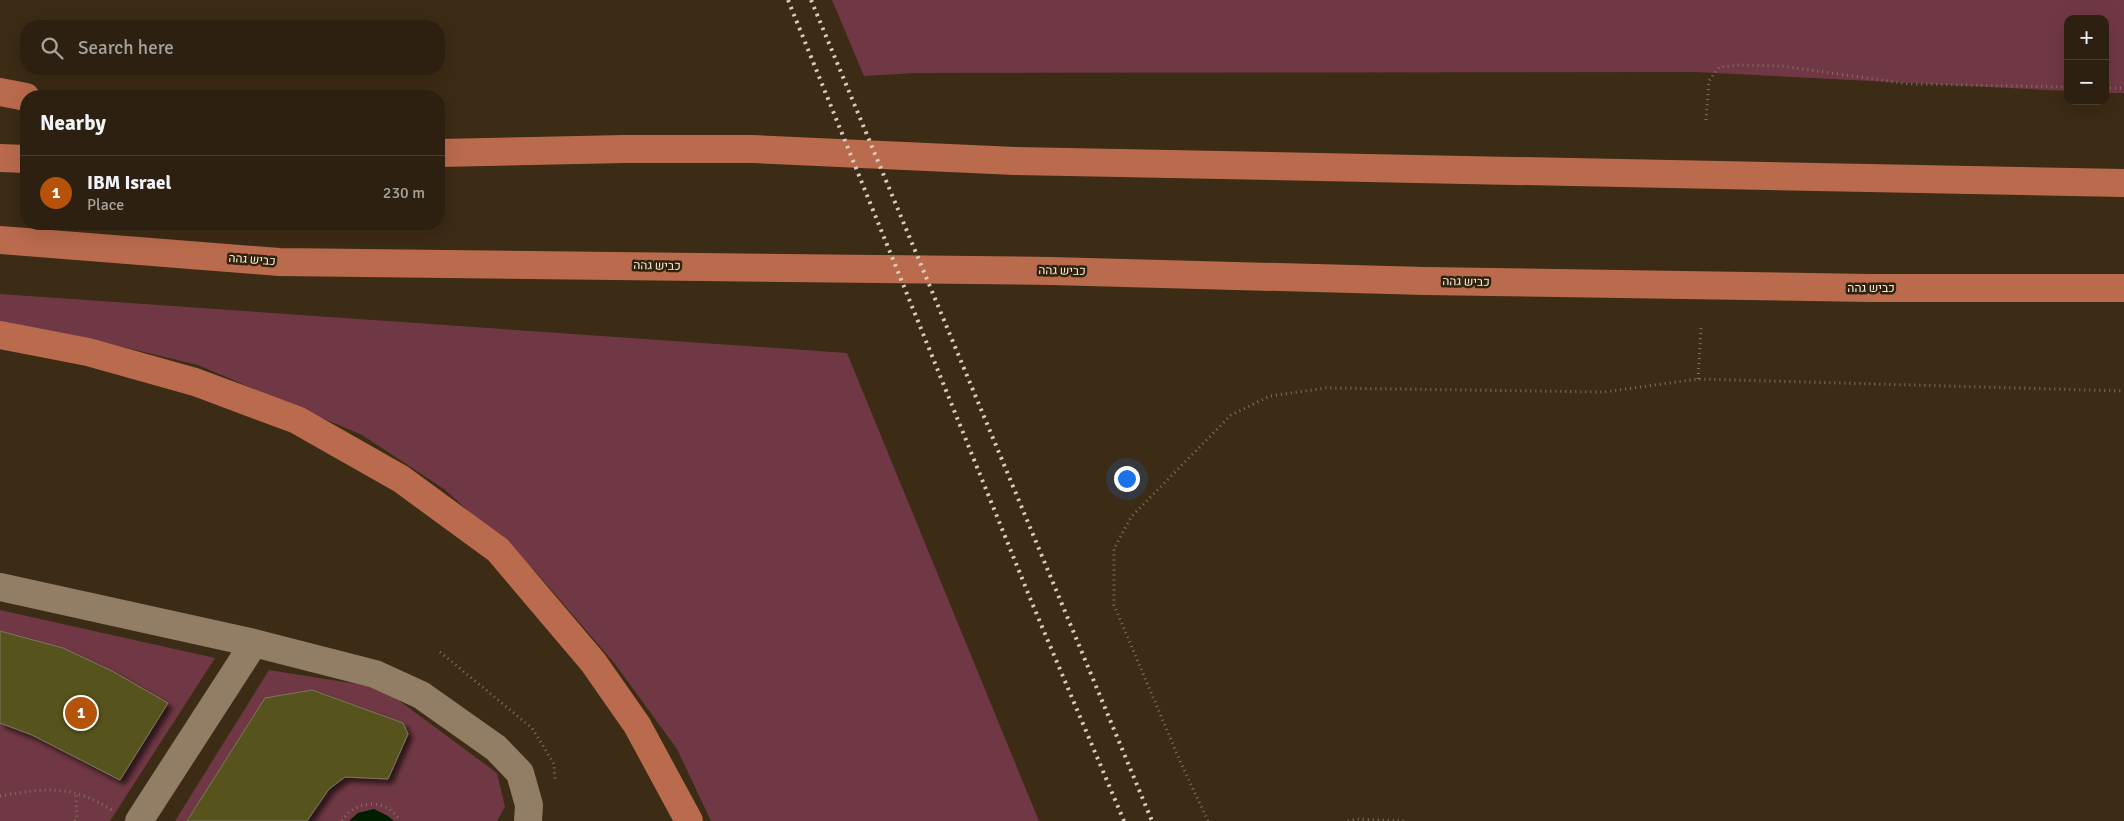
<!DOCTYPE html>
<html lang="en">
<head>
<meta charset="utf-8">
<style>
	body { margin:0; font-family:Signika,Heebo,sans-serif; background:#352819; color:#f1f3f6 }
	.controls { position:absolute; right:15px; top:15px; display:grid; overflow:hidden; border-radius:10px; box-shadow:0 5px 20px #0002 }
	.controls button { width:45px; height:45px; display:grid; place-items:center; padding:0; border:0; border-bottom:1px solid #483e30; background:#2d2010; color:#f1f3f6; font:25px sans-serif }
	.you { position:absolute; left:1126px; top:478px; width:18px; height:18px; margin:-12px; border:4px solid #fff; border-radius:50%; background:#1a73e8; box-shadow:0 0 0 8px #1a73e833 }
	.badge { display:grid; place-items:center; width:32px; height:32px; border-radius:50%; background:#b45309; color:#fff; font-size:16px; font-weight:700 }
	.pin { position:absolute; translate:-50% -50%; border:2px solid #fff; box-shadow:0 1px 5px #0006 }
	.list { margin:0; padding:0; list-style:none }
	h2 { display:flex; justify-content:space-between; align-items:center; height:65px; margin:0; padding:0 20px; font-size:21px }
	h2 small { font-size:16px; font-weight:400; color:#a7a39f }
	.list li { display:grid; grid-template-columns:32px 1fr auto; gap:15px; align-items:center; box-sizing:border-box; height:75px; padding:0 20px; border-top:1px solid #483e30 }
	.list b { display:block; font-size:19px; white-space:nowrap }
	.list p { margin:0; font-size:16px; white-space:nowrap; color:#a7a39f }
	.list em { font-size:16px; font-style:normal; color:#a7a39f }
	.icon { flex:none; width:28px; height:28px; fill:none; stroke:currentColor; stroke-width:2; stroke-linecap:round; stroke-linejoin:round }
	.map { position:relative; flex:none; width:2124px; height:821px; overflow:hidden }
	.search { position:absolute; background:#2d2010; box-shadow:0 5px 20px #0002; left:20px; top:20px; width:425px; height:55px; display:flex; align-items:center; gap:12px; box-sizing:border-box; padding:0 18px; border-radius:20px; color:#a7a39f; font-size:19px }
	.panel { position:absolute; background:#2d2010; box-shadow:0 5px 20px #0002; left:20px; top:90px; width:425px; height:140px; border-radius:20px }
	.map>svg:first-child { display:block }
	.green { fill:#703844 }
	.water { fill:#011e00 }
	.building { fill:#56531d; stroke:#79795b; filter:url(#shadow) }
	.lines { fill:none; stroke-linecap:round; stroke-linejoin:round }
	.path { stroke:#81725f; stroke-width:3; stroke-dasharray:1 4; stroke-linecap:butt }
	.minor { stroke:#917e65; stroke-width:28 }
	.highway { stroke:#bb6b4d; stroke-width:28 }
	.rail { stroke:#d8ccbd; stroke-width:4; stroke-dasharray:2.5 5; stroke-linecap:butt }
	.labels { text-anchor:middle; dominant-baseline:central; stroke-width:5; stroke-linejoin:round; paint-order:stroke }
	.street-label { font-size:12px; fill:#f8ede0; stroke:#31220b }
</style>
</head>
<body>
<div class="map">
<svg width="2124" height="821" viewBox="0 0 2124 821">
	<defs>
		<filter id="shadow"><feDropShadow dx="4.5" dy="4.5" stdDeviation="2.5" flood-color="#0009"/></filter>
	</defs>
	<rect width="100%" height="100%" fill="#3c2b15"/>
	<path class="green" d="M 832,0 L 2124,0 L 2124,93 L 2105,93 L 2105,19 L 2068,19 L 2068,91 L 1695,72 L 915,73 L 864,76 Z
		M 0,294 L 847,353 L 1039,821 L 711,821 L 677,749 L 615,664 L 535,571 L 444,489 L 362,435 L 198,365 L 94,340 L 0,325 Z
		M 0,610 L 215,658 L 110,821 L 0,821 Z
		M 269,670 L 382,688 L 497,773 L 505,807 L 497,821 L 175,821 Z"/>
	<path class="water" d="M 374,809 L 388,816 L 394,821 L 349,821 L 358,813 Z"/>
	<path class="building" d="M 0,631 L 63,648 L 112,671 L 168,703 L 120,780 L 32,735 L 0,723 Z
		M 312,690 L 403,723 L 408,734 L 388,779 L 345,777 L 329,789 L 307,821 L 187,821 L 265,698 Z"/>
	<g class="lines">
		<path class="path" d="M 2105,88 L 2124,88
			M 1706,120 L 1709,81 L 1719,67 L 1740,65 L 1782,66 L 1909,84 L 2068,87
			M 1698,379 L 1701,328
			M 440,652 L 532,728 L 554,764 L 555,779
			M 0,796 C 45,788 73,784 113,811
			M 75,821 L 77,818 L 76,792
			M 342,821 C 355,799 387,798 400,821
			M 1208,821 L 1180,761 L 1114,605 L 1114,549 L 1131,517 L 1231,415 L 1270,396 L 1326,388 L 1604,392 L 1698,379 L 2124,391
			M 1348,821 L 1356,819 L 1405,821"/>
		<path class="minor" d="M 0,587 L 254,643 L 375,674 L 421,695 L 496,748 L 520,773 L 529,805 L 528,821
			M 139,821 L 254,643"/>
		<path class="highway" d="M 0,92 L 26,97
			M 439,153 L 625,149 L 753,149 L 1015,161 L 2124,183
			M 0,158 L 26,159
			M 0,240 L 279,262 L 1051,271 L 1425,281 L 1870,288 L 2124,288
			M 0,335 L 88,352 L 195,382 L 297,420 L 401,479 L 498,550 L 593,662 L 637,725 L 689,821"/>
		<path class="rail" d="M 788,0 L 1032,603 L 1124,821
			M 811,0 L 1152,821"/>
	</g>
	<g class="labels">
		<g class="street-label">
			<text transform="translate(252 260) rotate(4)">כביש גהה</text>
			<text transform="translate(657 266) rotate(1)">כביש גהה</text>
			<text transform="translate(1062 271) rotate(1)">כביש גהה</text>
			<text transform="translate(1466 282) rotate(1)">כביש גהה</text>
			<text x="1871" y="288">כביש גהה</text>
		</g>
	</g>
</svg>
<div class="controls">
<button>+</button>
<button>−</button>
</div>
<div class="you"></div>
<div class="pin badge" style="left:81px;top:713px">1</div>
<div class="search"><svg class="icon" aria-label="search" viewBox="0 0 24 24"><circle cx="10" cy="10" r="6"/><path d="M15 15l6 6"/></svg>Search here</div>
<section class="panel">
<h2>Nearby<small></small></h2>
<ul class="list">
<li><span class="badge">1</span><div><b>IBM Israel</b><p>Place</p></div><em>230 m</em></li>
</ul>
</section>
</div>
</body>
</html>
